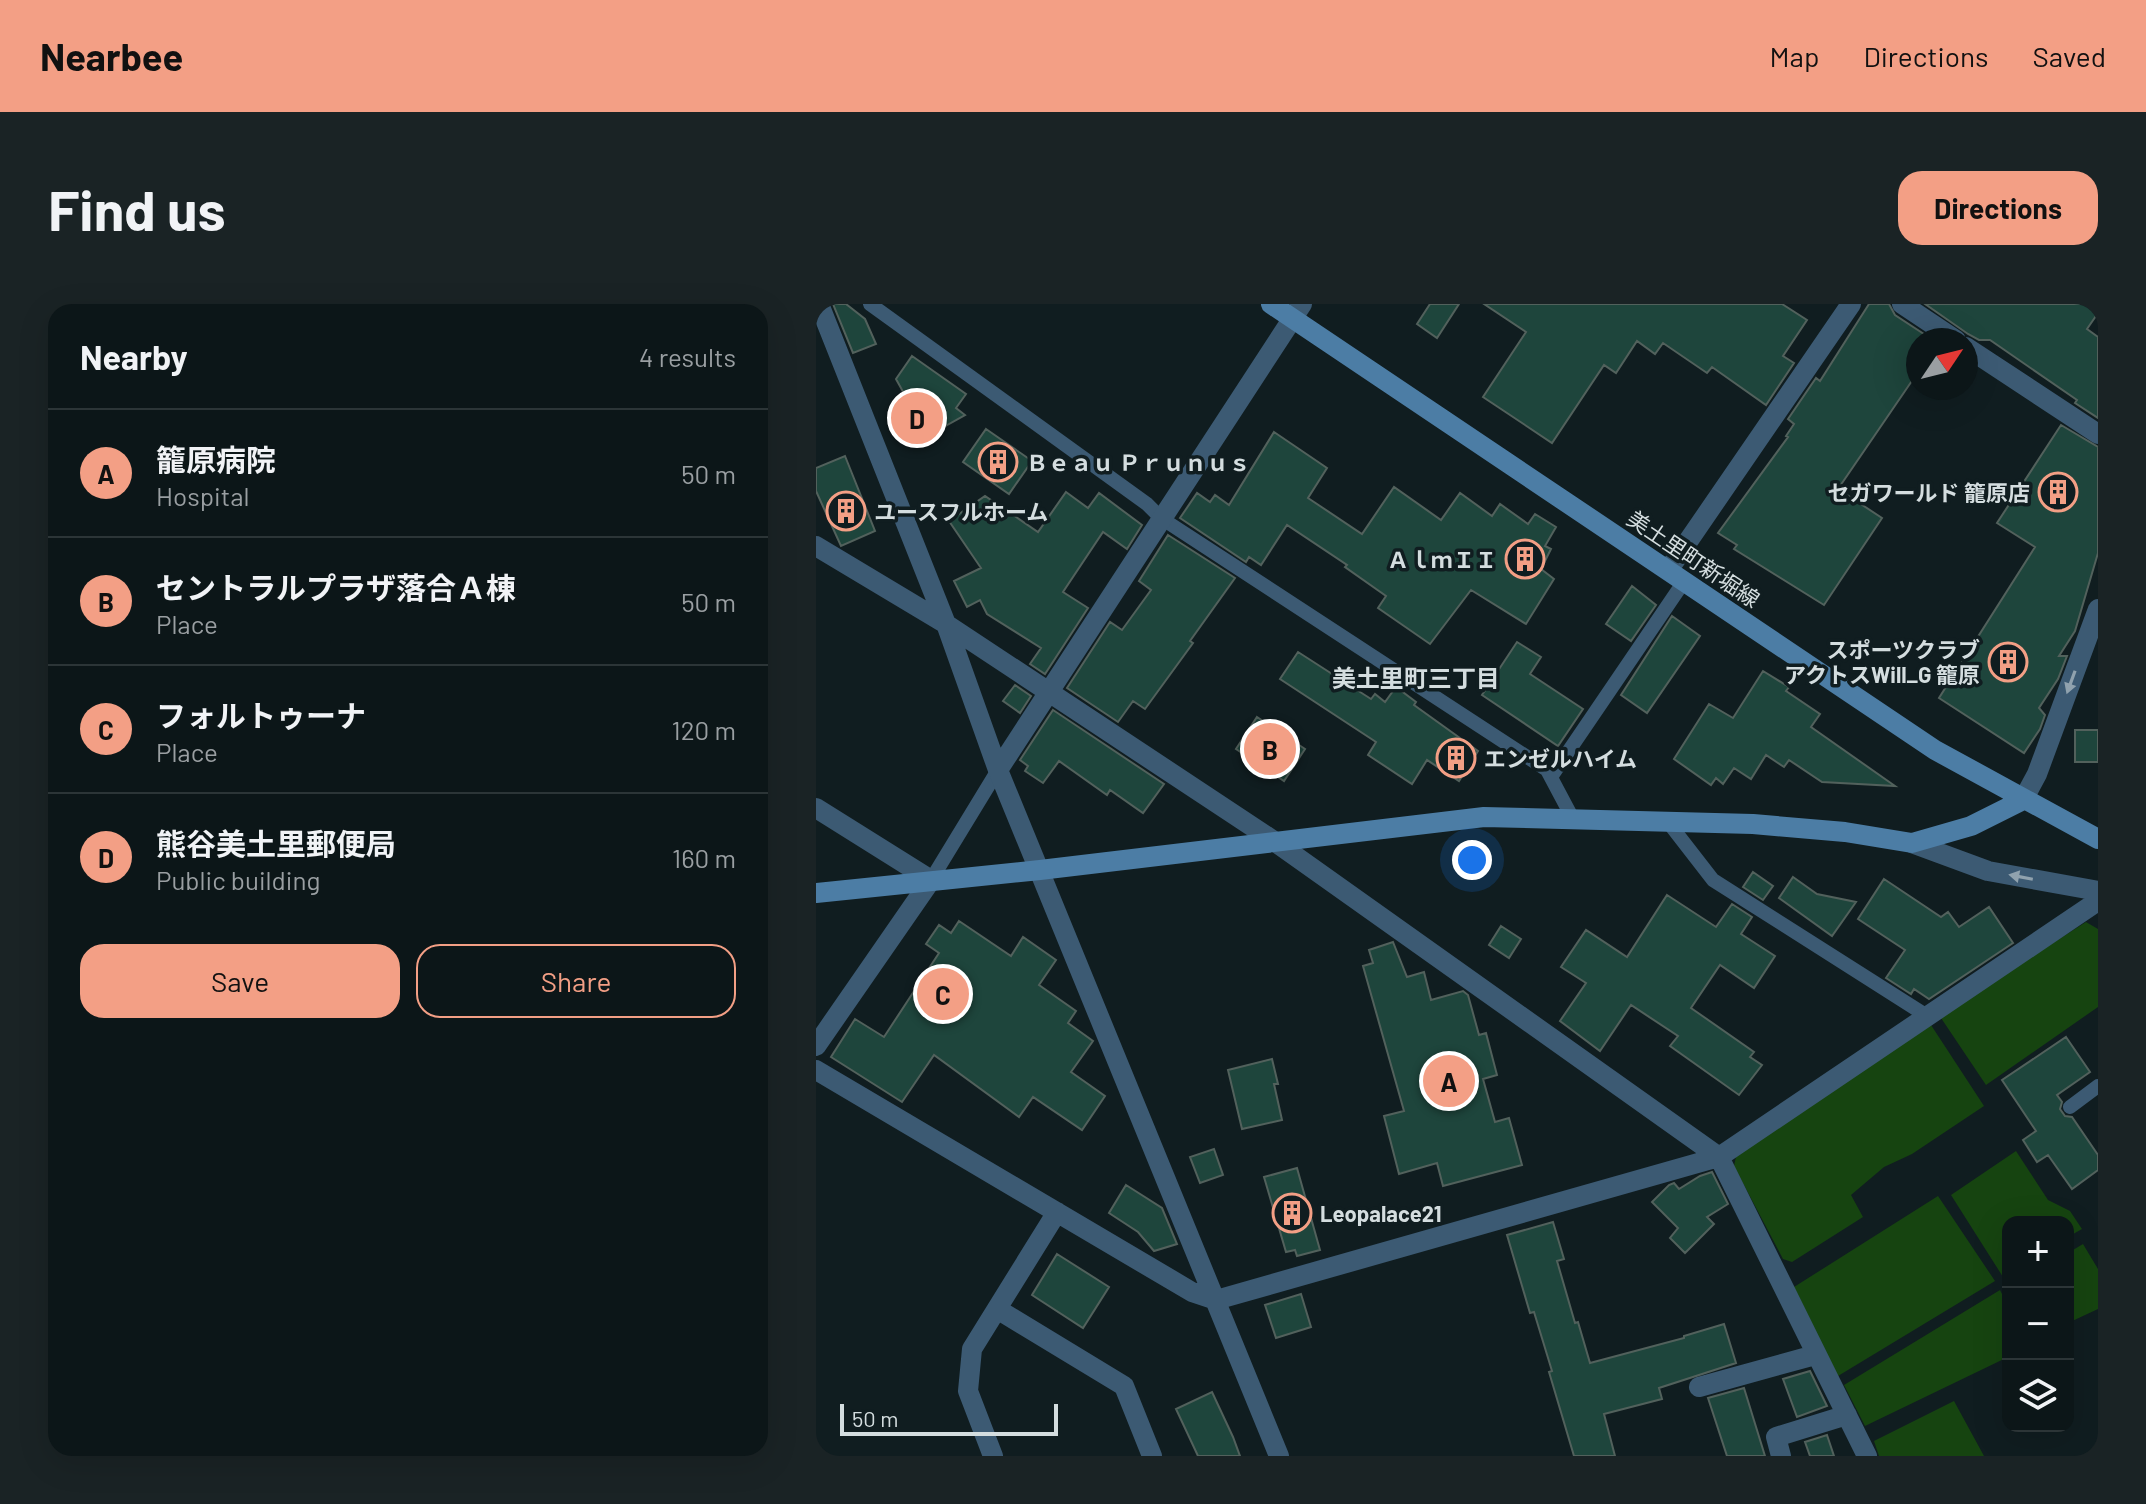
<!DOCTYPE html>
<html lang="en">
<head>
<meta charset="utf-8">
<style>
	body { margin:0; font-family:Barlow,"Noto Sans JP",sans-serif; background:#1a2325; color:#f1f3f6 }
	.controls { position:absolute; right:24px; bottom:24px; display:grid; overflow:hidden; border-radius:16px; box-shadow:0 8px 32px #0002 }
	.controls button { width:72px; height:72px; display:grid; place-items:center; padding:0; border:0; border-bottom:2px solid #2c3537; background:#0c1618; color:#f1f3f6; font:40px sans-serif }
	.compass { position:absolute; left:1090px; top:24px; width:72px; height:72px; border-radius:50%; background:#0c1618; box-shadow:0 8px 32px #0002; rotate:55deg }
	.scale { position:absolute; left:24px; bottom:20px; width:218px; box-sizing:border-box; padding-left:8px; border:4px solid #d4dddf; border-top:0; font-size:22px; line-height:28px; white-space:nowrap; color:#d4dddf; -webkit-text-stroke:6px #101d20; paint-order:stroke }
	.you { position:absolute; left:656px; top:556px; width:28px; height:28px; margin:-20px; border:6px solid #fff; border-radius:50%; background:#1a73e8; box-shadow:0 0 0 12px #1a73e833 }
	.badge { display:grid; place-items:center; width:52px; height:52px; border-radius:50%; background:#f39f85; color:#111; font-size:26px; font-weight:700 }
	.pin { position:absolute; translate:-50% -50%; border:4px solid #fff; box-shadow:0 2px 8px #0006 }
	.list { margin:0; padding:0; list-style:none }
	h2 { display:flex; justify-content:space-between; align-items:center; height:104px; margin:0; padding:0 32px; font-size:34px }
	h2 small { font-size:26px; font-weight:400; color:#9a9fa2 }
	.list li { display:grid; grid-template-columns:52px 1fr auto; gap:24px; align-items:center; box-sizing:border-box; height:128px; padding:0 32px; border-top:2px solid #2c3537 }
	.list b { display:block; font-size:30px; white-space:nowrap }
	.list p { margin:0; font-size:26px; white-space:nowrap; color:#9a9fa2 }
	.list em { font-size:26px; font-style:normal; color:#9a9fa2 }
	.actions { display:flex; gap:16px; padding:24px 32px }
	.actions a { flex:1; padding:18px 0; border:2px solid #f39f85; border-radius:24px; text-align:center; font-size:28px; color:#f39f85 }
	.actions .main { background:#f39f85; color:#111 }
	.icon { flex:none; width:44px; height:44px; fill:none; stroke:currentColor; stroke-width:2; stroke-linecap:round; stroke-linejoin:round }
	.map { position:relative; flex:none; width:1282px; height:1152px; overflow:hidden; border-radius:24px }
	header { display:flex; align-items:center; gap:48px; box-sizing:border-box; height:112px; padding:0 40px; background:#f39f85; color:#111 }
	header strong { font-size:38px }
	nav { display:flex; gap:44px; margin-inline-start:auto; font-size:28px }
	.intro { display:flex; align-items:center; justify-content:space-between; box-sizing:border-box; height:192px; padding:0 48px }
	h1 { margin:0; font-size:56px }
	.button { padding:20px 36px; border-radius:24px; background:#f39f85; color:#111; font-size:28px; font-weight:700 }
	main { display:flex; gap:48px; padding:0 48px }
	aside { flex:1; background:#0c1618; border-radius:24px; box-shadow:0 8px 32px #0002 }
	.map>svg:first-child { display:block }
	.green { fill:#164410 }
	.building { fill:#1e453c; stroke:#52615c; stroke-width:2 }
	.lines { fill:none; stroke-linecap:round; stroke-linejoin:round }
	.lane { stroke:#3c5a73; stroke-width:14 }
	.street { stroke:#3c5a73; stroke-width:20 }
	.secondary { stroke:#4c7da5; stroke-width:20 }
	.oneway { fill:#90a2ae }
	.labels { text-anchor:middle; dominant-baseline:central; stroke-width:7; stroke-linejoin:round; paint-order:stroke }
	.poi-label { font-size:22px; font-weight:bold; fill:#d4dddf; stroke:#101d20; text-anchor:start }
	.street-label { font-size:22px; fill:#d4dddf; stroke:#101d20 }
	.neighbourhood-label { font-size:24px; font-weight:bold; fill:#d4dddf; stroke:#101d20 }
</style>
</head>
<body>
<header>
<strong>Nearbee</strong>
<nav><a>Map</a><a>Directions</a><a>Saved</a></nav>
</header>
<div class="intro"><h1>Find us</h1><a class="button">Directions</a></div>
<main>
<aside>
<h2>Nearby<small>4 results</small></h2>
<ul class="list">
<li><span class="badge">A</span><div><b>籠原病院</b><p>Hospital</p></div><em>50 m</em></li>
<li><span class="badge">B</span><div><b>セントラルプラザ落合Ａ棟</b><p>Place</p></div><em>50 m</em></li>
<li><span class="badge">C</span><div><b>フォルトゥーナ</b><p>Place</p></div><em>120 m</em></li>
<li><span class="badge">D</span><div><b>熊谷美土里郵便局</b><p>Public building</p></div><em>160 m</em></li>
</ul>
<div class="actions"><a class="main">Save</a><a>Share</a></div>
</aside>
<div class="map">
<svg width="1282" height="1152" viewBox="0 0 1282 1152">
	<rect width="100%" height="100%" fill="#101d20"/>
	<path class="green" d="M 1270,618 L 1282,625 L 1282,703 L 1170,781 L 1123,711 Z
		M 1115,721 L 1168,802 L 1096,850 L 1068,863 L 1035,891 L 1047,913 L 976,958 L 967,955 L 918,862 L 921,848 Z
		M 1200,847 L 1232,896 L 1254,907 L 1266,925 L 1252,933 L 1252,918 L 1192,918 L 1192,970 L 1187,973 L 1135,891 Z
		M 1122,892 L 1179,977 L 1022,1072 L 978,983 Z
		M 1267,940 L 1282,965 L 1282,1005 L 1252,1019 L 1252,949 Z
		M 1184,986 L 1192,1002 L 1192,1053 L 1049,1122 L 1028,1081 Z
		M 1138,1097 L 1168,1152 L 1063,1152 L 1058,1137 Z"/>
	<path class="building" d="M 17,0 L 30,0 L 49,15 L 60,40 L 37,49 Z
		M 614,0 L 643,0 L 621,34 L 601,20 Z
		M 668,0 L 966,0 L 991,16 L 967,52 L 978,59 L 950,101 L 896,63 L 891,69 L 847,39 L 839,50 L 821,37 L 800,69 L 788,61 L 736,139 L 667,93 L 710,28 Z
		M 1053,0 L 1073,0 L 1079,11 L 1117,36 L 1102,36 L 1102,68 L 1022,185 L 1066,214 L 1008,301 L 918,245 L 921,241 L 902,229 L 972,133 L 970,132 L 978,120 L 972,115 L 1000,74 L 1004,77 Z
		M 1109,0 L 1282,0 L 1282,9 L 1271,25 L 1282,33 L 1282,114 L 1259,99 L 1261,96 L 1174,36 L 1163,36 L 1152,30 Z
		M 96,52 L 150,90 L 140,104 L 149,111 L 99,139 L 77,100 L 90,93 L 80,75 Z
		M 1245,121 L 1282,143 L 1282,249 L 1259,327 L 1243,352 L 1251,352 L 1242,375 L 1223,404 L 1229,411 L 1224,425 L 1208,449 L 1123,394 L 1219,243 L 1181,219 Z
		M 170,125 L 216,157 L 193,190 L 147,158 Z
		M 458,128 L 511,164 L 492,194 L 546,230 L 578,183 L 625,216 L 644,189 L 676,212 L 684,200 L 712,220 L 719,210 L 740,223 L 729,242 L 735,245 L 725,265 L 738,275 L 710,320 L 655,286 L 614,340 L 562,304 L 570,292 L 529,263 L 531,261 L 471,221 L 445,261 L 433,253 L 430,258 L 364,214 L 381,189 L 394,198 L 399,191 L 413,201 Z
		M 29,152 L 59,227 L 25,242 L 0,187 L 0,164 Z
		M 250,188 L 272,204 L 283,189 L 326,221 L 311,245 L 287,228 L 247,288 L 272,304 L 229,370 L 214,360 L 225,344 L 171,310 L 164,296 L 151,303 L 138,277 L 165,264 L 133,217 L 169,192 L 222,228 Z
		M 352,231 L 419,274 L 374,337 L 377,339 L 329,405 L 317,397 L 302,418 L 251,384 L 294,318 L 306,326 L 335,286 L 323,277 Z
		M 816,282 L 840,301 L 815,337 L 790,320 Z
		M 856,312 L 884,332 L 831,409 L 805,391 Z
		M 701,338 L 725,353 L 714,370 L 767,405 L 742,442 L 666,391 Z
		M 482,348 L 555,395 L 559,390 L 569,398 L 580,383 L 600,398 L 598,401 L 662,447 L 643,477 L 611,456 L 596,480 L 552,451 L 560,438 L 464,375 Z
		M 947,367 L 973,383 L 970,387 L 1004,410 L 995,423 L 1079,482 L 1006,478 L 973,456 L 968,463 L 950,451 L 935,475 L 918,464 L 907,480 L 900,474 L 895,481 L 858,455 L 893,400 L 917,414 Z
		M 199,381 L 215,392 L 204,409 L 187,397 Z
		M 237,406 L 348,480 L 327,509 L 294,486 L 291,491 L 243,457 L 227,479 L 209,467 L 212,462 L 204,456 Z
		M 441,413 L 489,445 L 468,477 L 420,445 Z
		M 1259,426 L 1282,426 L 1282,458 L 1259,458 Z
		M 937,568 L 957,582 L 947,596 L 927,583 Z
		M 977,573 L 1001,590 L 1040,598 L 1016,632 L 963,594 Z
		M 1068,575 L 1125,613 L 1132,608 L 1143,623 L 1173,603 L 1197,639 L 1113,695 L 1098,685 L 1095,690 L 1070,674 L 1089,646 L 1042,615 Z
		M 851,591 L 900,623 L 916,600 L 936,613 L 925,630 L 959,652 L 938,684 L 904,661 L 875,704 L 938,748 L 934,753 L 946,761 L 923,791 L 854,742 L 862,732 L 815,701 L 784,747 L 744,717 L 770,679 L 745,663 L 770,626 L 811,653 Z
		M 143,617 L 195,652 L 207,633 L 240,656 L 223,681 L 260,707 L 252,719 L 277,737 L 255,768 L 289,792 L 266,826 L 217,793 L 203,813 L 118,751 L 86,798 L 15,753 L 39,715 L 68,733 L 123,649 L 110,640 L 123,621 L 135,629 Z
		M 685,622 L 705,635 L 693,654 L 673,641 Z
		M 577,638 L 591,673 L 608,668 L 615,696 L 647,687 L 652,691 L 663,731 L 670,729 L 681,771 L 667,775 L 679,818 L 693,814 L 706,861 L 627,882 L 621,859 L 583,870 L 568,812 L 588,807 L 547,662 L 557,659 L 553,646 Z
		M 1250,733 L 1274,768 L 1241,791 L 1246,798 L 1244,805 L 1249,812 L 1256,813 L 1282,851 L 1282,866 L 1256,885 L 1232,851 L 1221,858 L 1207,836 L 1220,827 L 1186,776 Z
		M 456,755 L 462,780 L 458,780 L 466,816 L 426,825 L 412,766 Z
		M 398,845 L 407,871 L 384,879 L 374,853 Z
		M 481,864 L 504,946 L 481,952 L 479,946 L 470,948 L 448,873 Z
		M 896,868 L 912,900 L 891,913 L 898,920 L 869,949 L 854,934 L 862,924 L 836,898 L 853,881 L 858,879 L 863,885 L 884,872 Z
		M 310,881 L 346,904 L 361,940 L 338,947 L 322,928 L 293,909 Z
		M 737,918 L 748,955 L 741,957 L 759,1019 L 762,1018 L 774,1059 L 868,1034 L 868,1032 L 908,1020 L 920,1059 L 843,1084 L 846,1095 L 788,1110 L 799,1152 L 758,1152 L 733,1068 L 736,1067 L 718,1008 L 714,1009 L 691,931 Z
		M 241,950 L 293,983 L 267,1024 L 216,991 Z
		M 485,990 L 495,1023 L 460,1034 L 449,1001 Z
		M 994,1067 L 1011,1102 L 981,1113 L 967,1075 Z
		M 928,1084 L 949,1152 L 911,1152 L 892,1094 Z
		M 396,1088 L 417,1133 L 424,1152 L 382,1152 L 360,1105 Z
		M 1011,1131 L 1018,1152 L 994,1152 L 989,1138 Z"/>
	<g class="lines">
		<path class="lane" d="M 54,0 L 331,200 L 345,214 L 731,466 L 757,515
			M 735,473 L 869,276
			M 852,518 L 897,576 L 1111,712
			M 115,576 L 182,466
			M 1254,803 L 1282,782"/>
		<path class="street" d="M 3,0 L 130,320 L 182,466 L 463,1152
			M 1086,0 L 1140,36
			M 1150,43 L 1282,130
			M 0,242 L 130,320 L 458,537 L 903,853 L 1051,1152
			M 853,265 L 1035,0
			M 182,466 L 486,0
			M 1207,496 L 1221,470 L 1282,305
			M 0,504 L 115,576 L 0,742
			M 1096,539 L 1172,567 L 1282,587
			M 0,766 L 376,988 L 400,996 L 903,853 L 1282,597
			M 181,1005 L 308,1082 L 336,1152
			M 883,1083 L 999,1051
			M 177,1152 L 152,1087 L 156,1045 L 241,908
			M 965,1152 L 960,1133 L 1031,1111"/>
		<path class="secondary" d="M 455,0 L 1119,446 L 1282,535
			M 0,589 L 224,566 L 668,513 L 937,520 L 1029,528 L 1096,539 L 1155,522 L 1207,496"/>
	</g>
	<defs><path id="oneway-solid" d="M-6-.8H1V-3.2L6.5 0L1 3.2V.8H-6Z" transform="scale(2)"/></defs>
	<g class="oneway">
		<use href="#oneway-solid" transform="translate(1255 378) rotate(110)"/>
		<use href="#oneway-solid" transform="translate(1205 573) rotate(-169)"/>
	</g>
	<defs>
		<symbol id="building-ring" viewBox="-11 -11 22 22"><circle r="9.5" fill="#101d20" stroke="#f39f85" stroke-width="1.5"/><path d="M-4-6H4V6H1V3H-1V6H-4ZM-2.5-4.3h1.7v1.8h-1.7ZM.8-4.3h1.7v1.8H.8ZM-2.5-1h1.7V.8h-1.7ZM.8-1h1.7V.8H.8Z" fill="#f39f85"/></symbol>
	</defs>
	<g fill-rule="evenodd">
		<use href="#building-ring" x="160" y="136" width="44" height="44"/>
		<use href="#building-ring" x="1220" y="166" width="44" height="44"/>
		<use href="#building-ring" x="8" y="185" width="44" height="44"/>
		<use href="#building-ring" x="687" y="233" width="44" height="44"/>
		<use href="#building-ring" x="1170" y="336" width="44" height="44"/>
		<use href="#building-ring" x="618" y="432" width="44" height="44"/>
		<use href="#building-ring" x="454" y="887" width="44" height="44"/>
	</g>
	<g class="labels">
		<g class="poi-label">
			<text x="210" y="158">Ｂｅａｕ Ｐｒｕｎｕｓ</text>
			<text x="1214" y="188" text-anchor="end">セガワールド 籠原店</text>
			<text x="58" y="207">ユースフルホーム</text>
			<text x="681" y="255" text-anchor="end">ＡｌｍＩＩ</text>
			<text x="1164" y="345" text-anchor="end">スポーツクラブ<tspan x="1164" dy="25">アクトスWill_G 籠原</tspan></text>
			<text x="668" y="454">エンゼルハイム</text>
			<text x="504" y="909">Leopalace21</text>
		</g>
		<g class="street-label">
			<text transform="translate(878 254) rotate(34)">美土里町新堀線</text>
		</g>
		<g class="neighbourhood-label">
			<text x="600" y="373">美土里町三丁目</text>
		</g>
	</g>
</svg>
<div class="controls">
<button>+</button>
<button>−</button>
<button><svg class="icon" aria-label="layers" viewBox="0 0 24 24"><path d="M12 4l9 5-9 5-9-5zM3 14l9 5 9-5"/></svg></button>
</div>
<svg class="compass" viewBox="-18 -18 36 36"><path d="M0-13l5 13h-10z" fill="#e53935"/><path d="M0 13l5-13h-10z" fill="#9a9fa2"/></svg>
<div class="scale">50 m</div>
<div class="you"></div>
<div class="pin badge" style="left:633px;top:777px">A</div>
<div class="pin badge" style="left:454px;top:445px">B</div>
<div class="pin badge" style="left:127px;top:690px">C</div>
<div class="pin badge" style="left:101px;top:114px">D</div>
</div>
</main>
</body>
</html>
